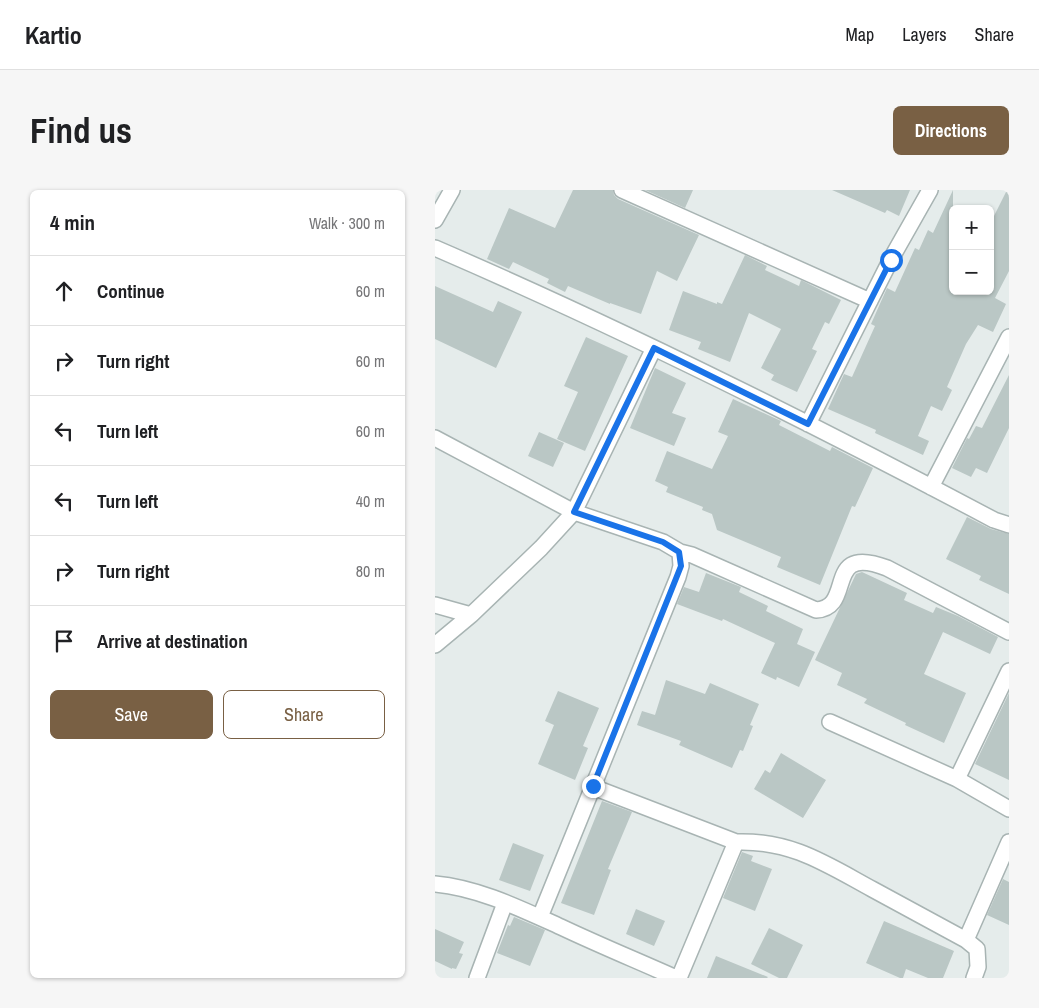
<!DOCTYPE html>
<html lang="en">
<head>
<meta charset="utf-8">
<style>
	body { margin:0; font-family:"Archivo Narrow",sans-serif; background:#f6f6f6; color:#202124 }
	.controls { position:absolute; right:15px; top:15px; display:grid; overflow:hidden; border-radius:8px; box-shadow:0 1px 4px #0004 }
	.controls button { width:45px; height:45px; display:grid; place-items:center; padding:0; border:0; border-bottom:1px solid #e0e0e0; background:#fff; color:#202124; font:25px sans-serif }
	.stop { position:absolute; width:15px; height:15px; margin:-11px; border:4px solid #1a73e8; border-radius:50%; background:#fff }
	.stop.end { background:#1a73e8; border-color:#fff; box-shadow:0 1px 5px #0008 }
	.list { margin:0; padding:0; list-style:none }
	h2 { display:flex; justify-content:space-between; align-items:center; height:65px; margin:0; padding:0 20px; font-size:21px }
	h2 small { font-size:16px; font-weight:400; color:#757577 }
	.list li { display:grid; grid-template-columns:32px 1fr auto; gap:15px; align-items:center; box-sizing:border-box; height:70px; padding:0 20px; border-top:1px solid #e0e0e0 }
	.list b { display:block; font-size:19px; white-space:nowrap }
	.list em { font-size:16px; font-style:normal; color:#757577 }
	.actions { display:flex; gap:10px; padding:15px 20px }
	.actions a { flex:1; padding:11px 0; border:1px solid #796044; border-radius:8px; text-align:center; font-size:18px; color:#796044 }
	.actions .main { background:#796044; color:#fff }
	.icon { flex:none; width:28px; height:28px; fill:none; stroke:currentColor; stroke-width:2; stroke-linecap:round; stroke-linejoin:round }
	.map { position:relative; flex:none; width:574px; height:788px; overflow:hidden; border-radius:8px }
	header { display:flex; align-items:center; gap:30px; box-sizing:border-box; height:70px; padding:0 25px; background:#fff; border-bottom:1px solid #e0e0e0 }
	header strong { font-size:24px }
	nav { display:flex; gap:28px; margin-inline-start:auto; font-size:18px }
	.intro { display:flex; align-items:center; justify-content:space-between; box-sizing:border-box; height:120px; padding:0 30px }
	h1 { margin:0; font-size:35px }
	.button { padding:12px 22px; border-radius:8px; background:#796044; color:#fff; font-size:18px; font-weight:700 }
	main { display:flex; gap:30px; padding:0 30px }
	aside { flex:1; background:#fff; border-radius:8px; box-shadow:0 1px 4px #0004 }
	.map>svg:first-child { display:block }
	.building { fill:#bac7c5 }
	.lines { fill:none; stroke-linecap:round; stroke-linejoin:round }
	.minor-casing { stroke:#a8b4b3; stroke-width:18 }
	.minor { stroke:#fff; stroke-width:15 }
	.route { stroke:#1a73e8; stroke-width:6 }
</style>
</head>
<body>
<header>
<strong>Kartio</strong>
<nav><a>Map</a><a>Layers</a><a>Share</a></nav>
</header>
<div class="intro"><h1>Find us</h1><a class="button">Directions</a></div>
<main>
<aside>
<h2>4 min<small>Walk · 300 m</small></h2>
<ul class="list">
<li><svg class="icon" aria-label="ahead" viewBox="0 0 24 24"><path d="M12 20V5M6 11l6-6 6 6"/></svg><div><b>Continue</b></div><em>60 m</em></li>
<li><svg class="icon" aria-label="right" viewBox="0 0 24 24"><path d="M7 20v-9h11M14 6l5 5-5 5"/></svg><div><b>Turn right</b></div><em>60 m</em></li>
<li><svg class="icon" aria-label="left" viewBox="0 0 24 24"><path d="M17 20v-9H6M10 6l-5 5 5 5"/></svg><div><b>Turn left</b></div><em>60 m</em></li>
<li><svg class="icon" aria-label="left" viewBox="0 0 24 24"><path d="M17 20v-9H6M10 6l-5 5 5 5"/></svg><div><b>Turn left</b></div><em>40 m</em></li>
<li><svg class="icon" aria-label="right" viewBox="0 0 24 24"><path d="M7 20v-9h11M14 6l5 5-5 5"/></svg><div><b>Turn right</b></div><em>80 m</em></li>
<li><svg class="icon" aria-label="arrive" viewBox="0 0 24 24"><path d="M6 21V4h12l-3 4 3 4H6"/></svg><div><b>Arrive at destination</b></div></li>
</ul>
<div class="actions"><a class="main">Save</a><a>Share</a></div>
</aside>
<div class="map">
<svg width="574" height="788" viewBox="0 0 574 788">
	<rect width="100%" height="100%" fill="#e5eceb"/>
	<path class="building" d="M 138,0 L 178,0 L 179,5 L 183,9 L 264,45 L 242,91 L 222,81 L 206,124 L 175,113 L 175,114 L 133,96 L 130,102 L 112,93 L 114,89 L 78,72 L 74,79 L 52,69 L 74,18 L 120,38 Z
		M 210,0 L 258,0 L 250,18 Z
		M 397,0 L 475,0 L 464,26 L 452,20 L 450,23 Z
		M 518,0 L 518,101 L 555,101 L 555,34 L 572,0 L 574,0 L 574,81 L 560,108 L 571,114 L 558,142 L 543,135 L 531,154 L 512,197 L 517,200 L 507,221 L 496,216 L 483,246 L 494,251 L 488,265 L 440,243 L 441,240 L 393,219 L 409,184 L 417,187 L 440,136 L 436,134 L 452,98 L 460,102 L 480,58 L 484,60 L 493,40 L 498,43 Z
		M 310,65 L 332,76 L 330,80 L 364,96 L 366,90 L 406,110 L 394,134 L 390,132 L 377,159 L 382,161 L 362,202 L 336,190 L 339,185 L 326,178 L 346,139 L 314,123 L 295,172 L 263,159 L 266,152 L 234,140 L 248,101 L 282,114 L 282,112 L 287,114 Z
		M 0,96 L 58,122 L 63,111 L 87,122 L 61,178 L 0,149 Z
		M 151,147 L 193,166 L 150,261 L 122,249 L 143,202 L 129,196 Z
		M 220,178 L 251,193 L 237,223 L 251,228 L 239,256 L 195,238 Z
		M 574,185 L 574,238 L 552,283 L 541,278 L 536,287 L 517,278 L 532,248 L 534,249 L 541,236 L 547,238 Z
		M 298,209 L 346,231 L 344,235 L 395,261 L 397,257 L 438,278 L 420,317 L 417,316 L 385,395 L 342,377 L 346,367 L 282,340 L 277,324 L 267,320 L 268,317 L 231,302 L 233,297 L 220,291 L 232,261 L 277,279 L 293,246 L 283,242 Z
		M 104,242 L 129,253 L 118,277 L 93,266 Z
		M 532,327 L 556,339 L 574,344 L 574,404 L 544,390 L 546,386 L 511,369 Z
		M 427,382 L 472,403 L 469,410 L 498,423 L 501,417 L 523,426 L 563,447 L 555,464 L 508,442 L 489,484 L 531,503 L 509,553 L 470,535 L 471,533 L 429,513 L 432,509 L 402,495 L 407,483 L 380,470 L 421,384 Z
		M 271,383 L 306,397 L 304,402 L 333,416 L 331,421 L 368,439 L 362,454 L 380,462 L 364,497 L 342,487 L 341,490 L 326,483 L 340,453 L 288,429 L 287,431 L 242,414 L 249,397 L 264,402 Z
		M 231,490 L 270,504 L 275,493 L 324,514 L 315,535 L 318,536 L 308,561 L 305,560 L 297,578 L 244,555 L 246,551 L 202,535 L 207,521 L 220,525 Z
		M 123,501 L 164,518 L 148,556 L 153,558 L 140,590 L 103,574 L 119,535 L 110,531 Z
		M 574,503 L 574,590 L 540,574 Z
		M 346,563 L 391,590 L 368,628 L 319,599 L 330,580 L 335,583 Z
		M 167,611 L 197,622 L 173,679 L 176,680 L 159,725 L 126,713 Z
		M 78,653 L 109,665 L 95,701 L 64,690 Z
		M 307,662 L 318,666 L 316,671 L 337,679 L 320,721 L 288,708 Z
		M 568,689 L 574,692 L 574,735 L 552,725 Z
		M 201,719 L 230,731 L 219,756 L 191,744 Z
		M 79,727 L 110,740 L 95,776 L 62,763 L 73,735 L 75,736 Z
		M 449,731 L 519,761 L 508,788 L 493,788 L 471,779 L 468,788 L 465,788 L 431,773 Z
		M 334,738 L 368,755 L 352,788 L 344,788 L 316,774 Z
		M 0,739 L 29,752 L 24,763 L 28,764 L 21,779 L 17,778 L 17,779 L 0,771 Z
		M 281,766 L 333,787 L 332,788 L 272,788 Z"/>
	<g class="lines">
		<defs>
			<path id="minor" d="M 187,0 L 435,111
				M 0,30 L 17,0
				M 0,58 C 190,140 376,233 559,330 L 574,335
				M 373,234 L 456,69 L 495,0
				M 0,248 L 139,322 L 228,352 L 245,362 L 246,376 L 243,387 L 105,727
				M 496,297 L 574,147
				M 245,362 L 257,365 L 381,420 C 421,418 387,353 452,378 L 574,442
				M 0,415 L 36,425
				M 0,455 L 36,425 L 106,358 L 139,322 L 219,158
				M 395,532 L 522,589 L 574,619
				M 522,589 L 574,481
				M 158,597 L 301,652 C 356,650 391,674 437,699 C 468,716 500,733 531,750 L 542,759 L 543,777 L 539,788
				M 0,694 C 44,698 86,719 126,737 C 164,755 203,771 241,788
				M 531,750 L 574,652
				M 42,788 L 70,713
				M 244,788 L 301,652"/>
		</defs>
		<use href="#minor" class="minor-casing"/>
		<use href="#minor" class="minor"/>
	</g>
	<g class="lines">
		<path class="route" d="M 158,596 L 246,376 L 244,362 L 228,352 L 139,322 L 219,158 L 373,234 L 456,70"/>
	</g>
</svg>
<div class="controls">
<button>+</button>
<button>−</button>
</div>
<div class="stop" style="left:456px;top:70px"></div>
<div class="stop end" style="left:158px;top:596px"></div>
</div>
</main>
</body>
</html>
